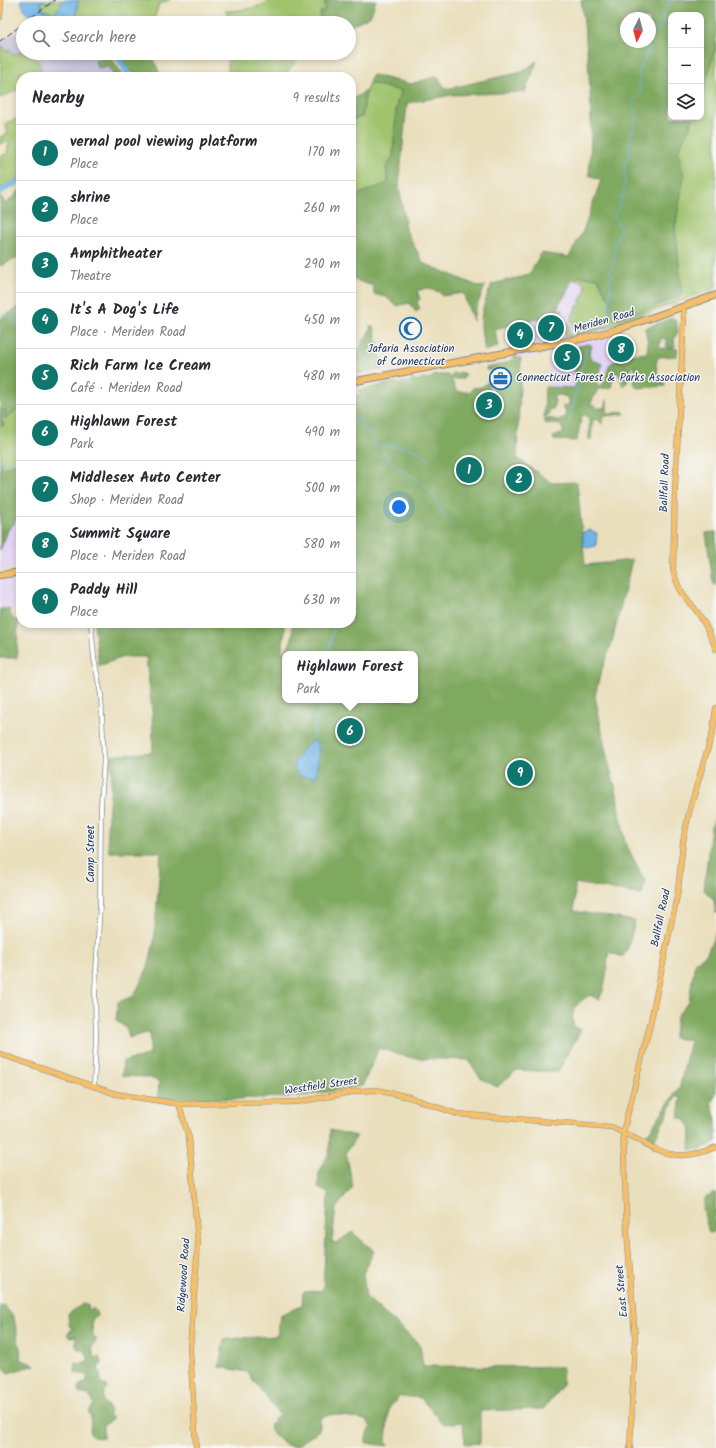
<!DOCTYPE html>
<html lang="en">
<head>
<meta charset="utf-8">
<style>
	body { margin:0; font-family:Kalam,sans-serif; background:#f7f7f7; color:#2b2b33 }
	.controls { position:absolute; right:12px; top:12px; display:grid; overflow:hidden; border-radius:8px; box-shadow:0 2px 6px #0003 }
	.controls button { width:36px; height:36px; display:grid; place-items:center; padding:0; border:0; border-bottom:1px solid #e1e1e2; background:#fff; color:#2b2b33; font:20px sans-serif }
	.compass { position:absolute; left:620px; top:12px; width:36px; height:36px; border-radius:50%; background:#fff; box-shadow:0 2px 6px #0003; rotate:186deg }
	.you { position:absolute; left:399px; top:507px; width:14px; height:14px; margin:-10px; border:3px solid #fff; border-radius:50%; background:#1a73e8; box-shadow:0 0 0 6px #1a73e833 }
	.badge { display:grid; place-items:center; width:26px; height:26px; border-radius:50%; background:#0f766e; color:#fff; font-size:13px; font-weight:700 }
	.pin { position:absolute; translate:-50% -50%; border:2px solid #fff; box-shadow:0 1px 4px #0006 }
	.popup { position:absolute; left:282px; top:651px; width:136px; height:52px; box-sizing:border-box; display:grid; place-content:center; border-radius:8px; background:#fff; filter:drop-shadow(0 1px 3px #0005); font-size:13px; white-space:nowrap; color:#7c7c81 }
	.popup b { font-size:15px; color:#2b2b33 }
	.popup::after { content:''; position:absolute; left:50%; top:100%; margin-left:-8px; border:8px solid transparent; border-top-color:#fff }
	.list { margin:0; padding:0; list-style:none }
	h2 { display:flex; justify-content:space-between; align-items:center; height:52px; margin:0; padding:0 16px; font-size:17px }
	h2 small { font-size:13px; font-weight:400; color:#7c7c81 }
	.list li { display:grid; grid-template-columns:26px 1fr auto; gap:12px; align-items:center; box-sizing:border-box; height:56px; padding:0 16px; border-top:1px solid #e1e1e2 }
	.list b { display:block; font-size:15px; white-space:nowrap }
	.list p { margin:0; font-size:13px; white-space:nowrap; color:#7c7c81 }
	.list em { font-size:13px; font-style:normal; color:#7c7c81 }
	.icon { flex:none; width:22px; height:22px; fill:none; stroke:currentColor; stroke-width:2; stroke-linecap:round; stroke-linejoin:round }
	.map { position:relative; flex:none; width:716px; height:1448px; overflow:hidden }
	.search { position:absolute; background:#fff; box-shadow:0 2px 6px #0003; left:16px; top:16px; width:340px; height:44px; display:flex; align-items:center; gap:10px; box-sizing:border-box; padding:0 14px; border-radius:22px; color:#7c7c81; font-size:15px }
	.panel { position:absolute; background:#fff; box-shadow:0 2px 6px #0003; left:16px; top:72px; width:340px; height:556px; border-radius:16px }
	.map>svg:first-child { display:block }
	.built { fill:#e2d4f3 }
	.industrial { fill:#c5c0da }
	.green { fill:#a0c36d; stroke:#5e7966 }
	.forest { fill:#80a960; stroke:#4e6c5f; fill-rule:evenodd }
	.water { fill:#6fb5e6; stroke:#4572a2 }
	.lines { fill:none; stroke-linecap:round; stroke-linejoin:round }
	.stream { stroke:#6fb5e6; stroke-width:1 }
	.river { stroke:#6fb5e6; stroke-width:5.5 }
	.minor-casing { stroke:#82878d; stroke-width:5.5 }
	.major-casing { stroke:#82878d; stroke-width:6 }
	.highway-casing { stroke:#82878d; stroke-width:8 }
	.minor { stroke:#fff; stroke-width:4 }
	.major { stroke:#f6c06b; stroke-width:5 }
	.highway { stroke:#f6c06b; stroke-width:6 }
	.rail { stroke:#1b2f5e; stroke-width:1; stroke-dasharray:6 3; stroke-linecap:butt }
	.labels { text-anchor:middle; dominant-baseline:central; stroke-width:3; stroke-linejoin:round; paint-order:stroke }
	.street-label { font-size:11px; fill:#1b2f5e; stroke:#f6f6f2 }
	.poi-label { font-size:11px; fill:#1b2f5e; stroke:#f6f6f2 }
</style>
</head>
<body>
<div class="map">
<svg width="716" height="1448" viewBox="0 0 716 1448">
	<rect width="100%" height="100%" fill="#f6f6f2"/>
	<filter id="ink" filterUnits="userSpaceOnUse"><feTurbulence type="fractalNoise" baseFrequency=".025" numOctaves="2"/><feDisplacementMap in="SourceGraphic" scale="8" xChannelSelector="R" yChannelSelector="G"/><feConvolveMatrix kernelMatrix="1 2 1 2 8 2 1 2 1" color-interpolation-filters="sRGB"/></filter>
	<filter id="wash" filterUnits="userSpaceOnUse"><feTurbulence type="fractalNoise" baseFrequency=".012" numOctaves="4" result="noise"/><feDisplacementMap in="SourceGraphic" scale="16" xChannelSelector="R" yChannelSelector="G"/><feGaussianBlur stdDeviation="0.9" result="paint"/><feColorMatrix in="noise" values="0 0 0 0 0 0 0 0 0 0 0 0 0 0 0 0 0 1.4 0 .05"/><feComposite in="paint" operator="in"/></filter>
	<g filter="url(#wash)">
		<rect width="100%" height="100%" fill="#eadfbc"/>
		<path class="built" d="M 578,276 L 598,278 L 606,295 L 610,299 L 608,320 L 627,334 L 628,359 L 618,360 L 610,363 L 606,373 L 599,374 L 602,364 L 591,359 L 589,353 L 592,347 L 578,346 L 579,351 L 575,361 L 575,388 L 548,387 L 550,354 L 521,358 L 514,356 L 506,326 L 550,316 L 552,318 L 571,282 Z
			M 19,518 L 21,519 L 21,567 L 0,570 L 0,549 L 9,528 L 14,524 L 16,519 Z
			M 21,576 L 21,609 L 0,609 L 0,579 Z"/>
		<path class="industrial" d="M 23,27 L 23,51 L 13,55 L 10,49 L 4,51 L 4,47 L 1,46 L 1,42 Z
			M 34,53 L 109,53 L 95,61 L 109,66 L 114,77 L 44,77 Z"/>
		<path class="green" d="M 45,0 L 64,0 L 55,13 L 43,10 L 40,3 Z
			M 78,0 L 170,0 L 159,4 L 153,23 L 90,23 L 79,22 L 76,17 Z
			M 271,0 L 325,0 L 325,11 L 319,21 L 320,23 L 227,23 L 227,13 L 225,11 C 242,10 257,9 271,0 Z
			M 716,43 L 716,288 L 609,327 L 575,335 L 571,318 L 578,305 L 581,305 L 582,302 L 579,302 L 586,289 C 584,283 582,280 575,280 L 578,276 L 598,278 L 606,295 L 610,299 L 609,320 C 635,315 658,306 682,294 L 675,227 L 684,176 L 678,151 L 694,117 L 701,117 L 701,102 Z
			M 1,46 L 4,47 L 5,52 L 10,49 L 13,55 L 23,51 L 23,53 L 34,53 L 44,77 L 38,77 L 32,68 L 20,73 L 21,88 L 0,98 Z
			M 228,53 L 303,53 L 283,77 L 242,77 L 237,71 L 228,72 Z
			M 369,83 L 402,91 L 397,101 L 393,156 L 386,168 L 388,183 L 354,196 L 351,169 L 353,119 L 362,117 L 366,91 Z
			M 21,117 L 21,177 L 0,189 L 0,156 L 7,154 L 9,141 L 0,144 L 0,137 L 8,133 L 5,123 Z
			M 559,303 L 559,308 L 563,310 L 558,319 L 569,324 L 570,337 L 563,338 L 566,336 L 564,327 L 553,318 L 555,317 Z
			M 19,408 L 21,409 L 21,474 L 1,469 L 0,426 L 3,425 L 1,419 L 3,410 L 6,411 L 4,417 Z"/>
		<path class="forest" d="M 325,0 L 376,0 L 371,15 L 349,27 L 349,23 L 320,23 L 320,12 L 325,11 Z
			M 581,0 L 716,0 L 716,43 L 701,102 L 701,15 L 671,15 L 671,117 L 694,117 L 678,151 L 684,176 L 675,227 L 682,294 C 658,306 635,315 608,320 L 610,299 L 606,295 L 598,278 L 578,276 L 571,282 L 564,297 L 557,306 L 555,317 L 552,318 L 550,316 L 495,329 L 498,347 L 485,351 C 478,319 480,314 492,284 L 529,275 L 541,253 L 569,257 L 583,231 L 601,180 L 589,175 C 594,114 589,61 581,0 ZM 626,18 L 650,18 L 650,42 L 626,42 Z
			M 120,53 L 156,53 L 153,57 L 161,77 L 163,77 L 136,77 L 121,59 Z
			M 109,54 L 124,77 L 114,77 L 109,66 L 98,68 L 95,61 Z
			M 537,61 L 525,92 L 452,95 L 407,103 L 399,185 L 406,230 L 423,263 L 480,287 L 485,286 L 475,310 L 473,321 L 463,293 L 442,296 L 440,292 L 426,288 L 417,291 L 420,299 L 417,302 L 420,309 L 416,312 L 409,303 L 397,306 L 386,297 L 374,294 L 373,286 L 355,280 L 351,272 L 351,169 L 354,196 L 388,183 L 386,168 L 393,156 L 397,101 L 402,91 L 369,83 L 372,75 L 411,84 L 437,76 L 446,89 L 522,72 Z
			M 366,91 L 362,117 L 353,119 L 351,137 L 351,100 Z
			M 21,189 L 21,256 L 0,266 L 0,196 L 6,204 Z
			M 19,307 L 21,307 L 21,409 L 19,408 L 5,419 L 4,417 L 6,411 L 3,410 L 1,419 L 4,425 L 0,426 L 0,319 Z
			M 672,318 L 676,320 L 678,332 L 674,340 L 675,347 L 667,347 L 666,339 L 661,338 L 659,348 L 678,349 L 677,356 L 658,357 L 656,364 L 659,382 L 664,382 L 665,386 L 638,388 L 634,384 L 635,366 L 631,368 L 631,373 L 626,376 L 629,381 L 623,386 L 618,372 L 613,376 L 611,388 L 598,389 L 590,405 L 595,405 L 596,408 L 605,408 L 607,400 L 607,415 L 623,411 L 625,414 L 604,416 L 602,424 L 597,419 L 593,420 L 591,439 L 589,440 L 589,419 L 584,414 L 581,418 L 577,441 L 554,440 L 553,437 L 564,433 L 561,425 L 544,423 L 545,418 L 560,420 L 565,417 L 566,410 L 563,409 L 563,406 L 569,405 L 569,398 L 561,395 L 553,396 L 555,401 L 554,408 L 549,411 L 548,415 L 544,417 L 545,387 L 575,388 L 576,378 L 573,373 L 576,369 C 575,362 580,353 578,346 L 590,344 L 592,347 L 589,353 L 591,359 L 602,364 L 597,385 L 602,386 L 610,364 L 618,360 L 628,359 L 629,355 L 647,353 L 648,343 L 645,328 Z
			M 369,326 L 374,327 L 383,369 L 351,375 L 351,371 L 354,370 L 352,363 L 371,328 Z
			M 514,356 L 521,358 L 517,458 L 552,483 L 577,482 L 585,565 L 632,560 L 612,642 L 600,675 L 595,696 L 607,757 L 618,798 L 625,842 L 645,881 L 642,895 L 575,883 L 574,911 L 635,921 L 628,948 L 623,957 L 609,952 C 606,968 607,986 599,1000 L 590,995 C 577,1003 569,1010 574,1027 L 581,1030 L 558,1072 L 517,1070 L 497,1087 L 480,1078 L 469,1060 L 412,1058 L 379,1048 L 362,1086 L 304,1096 L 237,1099 L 158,1098 L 159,1081 L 147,1077 L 122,1076 L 123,1061 L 141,1058 L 149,1054 L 150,1032 L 129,1038 L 127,1029 L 116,1020 L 118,1002 L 134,996 L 148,967 L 154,942 L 161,852 L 109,852 L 107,829 L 112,773 L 110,756 L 153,752 L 152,710 L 146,657 L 123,657 L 99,666 L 94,623 L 226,623 L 226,626 L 240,623 L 254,625 L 255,623 L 285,623 L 285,632 L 281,653 C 293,644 293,638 292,623 L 351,623 L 351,393 L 355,392 L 356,395 L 360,395 L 360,390 L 396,382 L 399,384 L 405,381 L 408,383 L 413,379 L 414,381 L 427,378 L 429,379 L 435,375 L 448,375 L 451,378 L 453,373 L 457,374 L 460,372 L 465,374 L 465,377 L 463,379 L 452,379 L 452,381 L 457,392 L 469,392 L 473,388 L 482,387 L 490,380 L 494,381 L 495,384 L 488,386 L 488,389 L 502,387 L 505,382 L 505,376 L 495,375 L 494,371 L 486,370 L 486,368 C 495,365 510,365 514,356 ZM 285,654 L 415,654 L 415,700 L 285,700 ZM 312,741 L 320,750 L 316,765 L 316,777 L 309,777 L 302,750 Z
			M 0,457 L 1,469 L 16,463 L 21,474 L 21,519 L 16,519 L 14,524 L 9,528 L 0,550 Z
			M 716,532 L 716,586 L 713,583 L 706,533 Z
			M 0,609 L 9,609 L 12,618 L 18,621 L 17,658 L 0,658 Z
			M 716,817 L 716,914 L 714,900 L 704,890 L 711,826 Z
			M 716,932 L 716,1093 L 711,1103 L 716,1120 L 716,1141 C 707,1147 701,1150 690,1150 L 691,1128 L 685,1119 L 678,1117 L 681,1097 L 676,1097 C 671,1104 669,1111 666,1118 C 661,1126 657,1133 654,1142 L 644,1139 L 680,1086 L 690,1040 L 673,1038 L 677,1016 L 689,1001 L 695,962 L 706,955 Z
			M 330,1130 L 357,1136 L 346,1152 L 353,1187 L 336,1208 L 332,1242 L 337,1243 L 352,1232 L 374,1251 L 363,1273 L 366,1297 L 420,1345 L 423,1366 L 563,1367 L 562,1386 L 543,1409 L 480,1411 L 480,1443 L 465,1444 L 463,1422 L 443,1424 L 421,1398 L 400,1396 L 389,1408 L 386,1442 L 388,1446 L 366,1443 L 366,1438 L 371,1427 L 366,1420 L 334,1414 L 321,1417 C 319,1421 321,1426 319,1430 C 318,1432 301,1443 297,1446 C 284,1448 274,1437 269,1426 L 279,1414 L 247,1372 L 219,1367 L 224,1339 L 277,1336 L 280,1315 L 302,1306 L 303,1292 L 323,1290 L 328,1193 L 318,1188 L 319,1173 L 329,1153 Z
			M 716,1193 L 714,1232 L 709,1233 L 703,1210 L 705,1198 Z
			M 84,1303 L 88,1305 L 89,1310 L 93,1308 L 96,1311 L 97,1316 L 92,1321 L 93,1338 L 97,1339 L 92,1347 L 94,1358 L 99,1357 L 102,1364 L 98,1367 L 102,1385 L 107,1385 L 107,1388 L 104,1391 L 103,1401 L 108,1406 L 110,1411 L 108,1416 L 112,1417 L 112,1420 L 103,1425 L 103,1438 L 93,1437 L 90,1434 L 91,1416 L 89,1414 L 90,1410 L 94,1404 L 89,1395 L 79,1393 L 79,1386 L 87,1381 L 87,1375 L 75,1373 L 76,1363 L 83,1364 L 89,1359 L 84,1349 L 80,1351 C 74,1347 76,1343 76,1336 L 69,1337 L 67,1334 L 72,1329 L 69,1325 L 68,1314 Z
			M 4,1305 L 14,1318 L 22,1360 L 35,1365 L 8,1373 L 4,1367 L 0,1365 L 0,1306 Z"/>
		<path class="water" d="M 21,0 L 45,0 L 40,3 L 43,10 L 55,13 L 64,0 L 78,0 L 76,17 L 81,23 L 75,23 L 69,20 L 67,22 L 43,15 L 44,23 L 32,23 L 29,15 L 25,12 Z
			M 590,530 L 597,533 L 596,546 L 586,548 L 583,544 L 583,532 Z
			M 312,741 L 318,744 C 320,752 316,767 316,777 L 299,776 L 294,768 C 295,756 303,748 312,741 Z"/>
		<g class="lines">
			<path class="stream" d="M 650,35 L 655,29 L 662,28 L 663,13 L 667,9 L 669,2 L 675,0
				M 0,314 L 9,316 L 21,326
				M 590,328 L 608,319 L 611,286 L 609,279 L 613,276 L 610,271 L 611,265 L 614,263 L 616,239 L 621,230 L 614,218 C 621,201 629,182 624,164 L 631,153 L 630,141 L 637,114 L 633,103 L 641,92 L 639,71 L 649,49 L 649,42
				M 351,417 L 360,419 L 364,429 L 373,437 L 373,444 L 380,446 L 393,466 L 409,474 L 432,493 L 442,512 L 453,525
				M 569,421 L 587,347
				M 381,446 L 397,446 L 418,451 L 433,464
				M 351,453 L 351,461
				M 0,462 L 16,463 L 21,467
				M 328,654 L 335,623
				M 312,741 L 321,700"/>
			<path class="river" d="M 115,53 L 130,77
				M 0,192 L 21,180"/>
		</g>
	</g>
	<g filter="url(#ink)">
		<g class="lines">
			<defs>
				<path id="minor" d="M 91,623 L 94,658 L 101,695 L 104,758 L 101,805 L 100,903 L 95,991 L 96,1038 L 94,1086"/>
				<path id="major" d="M 0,17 L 1,0
					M 683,306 L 684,318 L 675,489 L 673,570 C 679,593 685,595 698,613 C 706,624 711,637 716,649
					M 0,1054 L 116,1094 L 179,1104 L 297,1102 L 358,1091 L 376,1090 L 409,1097 L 457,1114 L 611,1127 C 652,1144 668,1168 716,1147
					M 179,1104 L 189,1138 L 198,1244 L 190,1348 L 196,1448
					M 630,1448 L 635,1337 L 627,1232 L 623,1132 L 650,1025 L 678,891 L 683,842 L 689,812 L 713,731 L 716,708"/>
				<path id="highway" d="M 351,382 L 585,338 L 619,329 L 716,295
					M 0,575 L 21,572"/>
			</defs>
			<use href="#minor" class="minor-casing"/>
			<use href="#major" class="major-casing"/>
			<use href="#highway" class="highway-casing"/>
			<use href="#minor" class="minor"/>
			<use href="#major" class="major"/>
			<use href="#highway" class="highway"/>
			<path class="rail" d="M 24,23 L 55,0
				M 0,41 L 23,24"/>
		</g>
	</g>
	<defs>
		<symbol id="mosque-ring" viewBox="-11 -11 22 22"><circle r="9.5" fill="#f6f6f2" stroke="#1f6fb2" stroke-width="1.5"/><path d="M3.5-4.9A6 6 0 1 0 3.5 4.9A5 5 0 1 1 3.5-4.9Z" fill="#1f6fb2"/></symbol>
		<symbol id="office-ring" viewBox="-11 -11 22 22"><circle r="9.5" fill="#f6f6f2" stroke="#1f6fb2" stroke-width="1.5"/><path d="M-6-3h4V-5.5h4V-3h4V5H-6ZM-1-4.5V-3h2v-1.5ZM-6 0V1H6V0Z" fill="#1f6fb2"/></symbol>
	</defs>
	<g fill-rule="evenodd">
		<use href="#mosque-ring" x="398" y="316" width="25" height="25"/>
		<use href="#office-ring" x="488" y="366" width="25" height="25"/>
	</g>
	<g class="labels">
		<g class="street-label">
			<text transform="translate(604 321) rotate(-16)">Meriden Road</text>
			<text transform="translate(665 483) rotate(-88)">Ballfall Road</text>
			<text transform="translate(91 854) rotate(-90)">Camp Street</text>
			<text transform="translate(661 918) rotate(-78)">Ballfall Road</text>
			<text transform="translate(321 1086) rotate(-8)">Westfield Street</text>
			<text transform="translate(184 1275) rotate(-86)">Ridgewood Road</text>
			<text transform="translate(622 1291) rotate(-95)">East Street</text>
		</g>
		<g class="poi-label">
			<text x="411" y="349">Jafaria Association<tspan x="411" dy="13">of Connecticut</tspan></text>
			<text x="516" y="378" text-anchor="start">Connecticut Forest &amp; Parks Association</text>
		</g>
	</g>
</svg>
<div class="controls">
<button>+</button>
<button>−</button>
<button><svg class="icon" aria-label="layers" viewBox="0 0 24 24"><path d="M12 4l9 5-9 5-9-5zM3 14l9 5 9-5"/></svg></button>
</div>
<svg class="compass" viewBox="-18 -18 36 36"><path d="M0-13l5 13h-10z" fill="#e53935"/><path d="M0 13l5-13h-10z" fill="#7c7c81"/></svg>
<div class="you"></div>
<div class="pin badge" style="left:469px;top:470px">1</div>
<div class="pin badge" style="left:519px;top:479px">2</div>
<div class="pin badge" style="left:489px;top:405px">3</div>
<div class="pin badge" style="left:520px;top:335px">4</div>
<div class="pin badge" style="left:567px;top:357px">5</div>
<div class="pin badge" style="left:350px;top:731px">6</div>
<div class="popup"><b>Highlawn Forest</b>Park</div>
<div class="pin badge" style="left:551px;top:328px">7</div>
<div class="pin badge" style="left:621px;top:349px">8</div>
<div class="pin badge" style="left:520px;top:773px">9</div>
<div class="search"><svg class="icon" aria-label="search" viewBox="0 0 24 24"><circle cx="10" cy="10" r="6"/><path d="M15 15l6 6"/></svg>Search here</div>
<section class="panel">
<h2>Nearby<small>9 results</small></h2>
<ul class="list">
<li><span class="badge">1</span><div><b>vernal pool viewing platform</b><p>Place</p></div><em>170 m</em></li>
<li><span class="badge">2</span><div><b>shrine</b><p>Place</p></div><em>260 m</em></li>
<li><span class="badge">3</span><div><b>Amphitheater</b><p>Theatre</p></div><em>290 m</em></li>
<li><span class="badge">4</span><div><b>It's A Dog's Life</b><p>Place · Meriden Road</p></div><em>450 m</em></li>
<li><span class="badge">5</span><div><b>Rich Farm Ice Cream</b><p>Café · Meriden Road</p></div><em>480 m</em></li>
<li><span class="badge">6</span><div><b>Highlawn Forest</b><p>Park</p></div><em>490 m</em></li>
<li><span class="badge">7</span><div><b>Middlesex Auto Center</b><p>Shop · Meriden Road</p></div><em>500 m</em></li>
<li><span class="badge">8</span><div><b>Summit Square</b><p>Place · Meriden Road</p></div><em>580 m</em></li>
<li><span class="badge">9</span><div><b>Paddy Hill</b><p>Place</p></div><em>630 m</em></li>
</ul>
</section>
</div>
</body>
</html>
